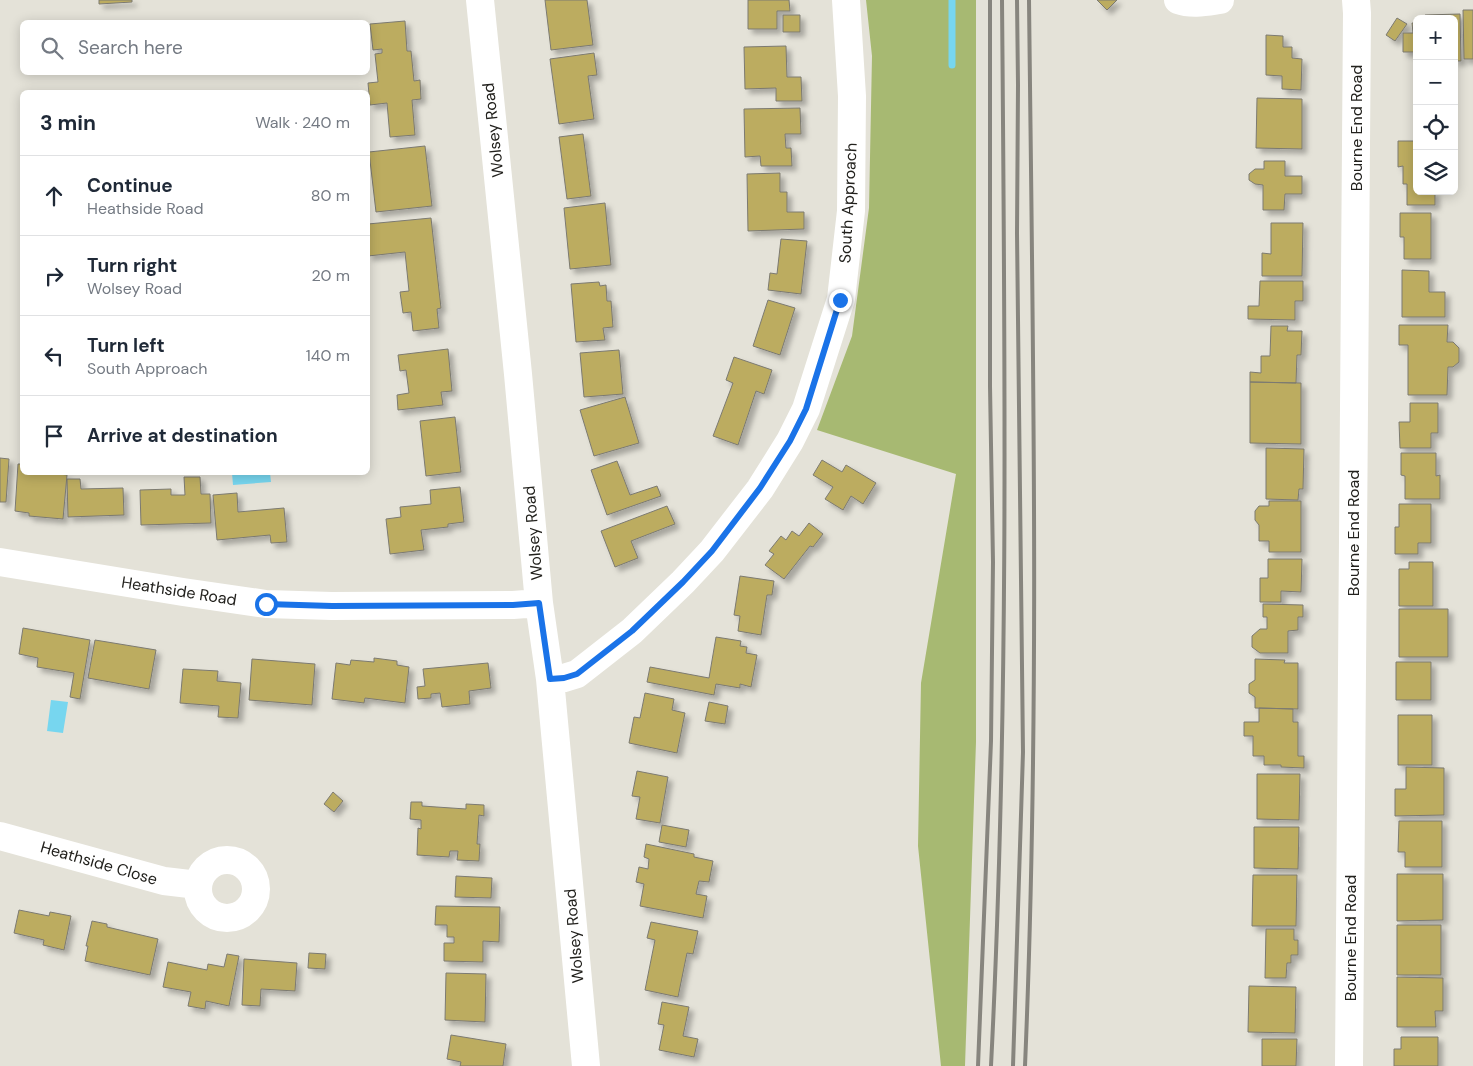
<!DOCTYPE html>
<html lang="en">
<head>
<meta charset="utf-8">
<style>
	body { margin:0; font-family:"DM Sans",sans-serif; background:#f6f6f7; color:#1f2937 }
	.controls { position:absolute; right:15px; top:15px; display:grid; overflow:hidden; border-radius:8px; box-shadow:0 2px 12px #0003 }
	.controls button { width:45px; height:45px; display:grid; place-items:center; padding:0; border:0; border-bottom:1px solid #e0e1e3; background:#fff; color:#1f2937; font:25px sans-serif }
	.stop { position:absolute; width:15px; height:15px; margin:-11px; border:4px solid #1a73e8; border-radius:50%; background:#fff }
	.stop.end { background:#1a73e8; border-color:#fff; box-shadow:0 1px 5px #0008 }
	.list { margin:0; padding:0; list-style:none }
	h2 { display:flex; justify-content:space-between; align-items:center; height:65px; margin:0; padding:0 20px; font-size:21px }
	h2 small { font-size:16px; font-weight:400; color:#747a83 }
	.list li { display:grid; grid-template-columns:32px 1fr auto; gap:15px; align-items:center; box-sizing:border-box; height:80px; padding:0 20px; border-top:1px solid #e0e1e3 }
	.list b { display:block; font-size:19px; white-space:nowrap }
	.list p { margin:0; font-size:16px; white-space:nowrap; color:#747a83 }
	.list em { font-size:16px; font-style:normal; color:#747a83 }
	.icon { flex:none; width:28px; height:28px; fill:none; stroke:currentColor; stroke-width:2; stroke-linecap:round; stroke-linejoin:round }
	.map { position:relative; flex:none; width:1473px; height:1066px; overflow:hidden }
	.search { position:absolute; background:#fff; box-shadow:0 2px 12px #0003; left:20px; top:20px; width:350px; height:55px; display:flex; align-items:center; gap:12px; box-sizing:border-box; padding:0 18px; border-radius:8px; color:#747a83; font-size:19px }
	.panel { position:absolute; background:#fff; box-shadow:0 2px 12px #0003; left:20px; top:90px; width:350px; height:385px; border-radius:8px }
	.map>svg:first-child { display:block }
	.forest { fill:#a7b972 }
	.water { fill:#77d6ef }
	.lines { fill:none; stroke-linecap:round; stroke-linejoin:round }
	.stream { stroke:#77d6ef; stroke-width:7 }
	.building { fill:#bcac61; stroke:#7c7a71; filter:url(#shadow) }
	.street { stroke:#fff; stroke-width:28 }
	.rail { stroke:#87857e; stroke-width:4 }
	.route { stroke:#1a73e8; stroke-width:6 }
	.labels { text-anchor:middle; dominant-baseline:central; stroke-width:4; stroke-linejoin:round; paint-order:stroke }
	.street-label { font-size:16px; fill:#22211d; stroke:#fff }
</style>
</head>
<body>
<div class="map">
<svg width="1473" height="1066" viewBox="0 0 1473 1066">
	<defs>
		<filter id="shadow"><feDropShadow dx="4.5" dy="4.5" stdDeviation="2.5" flood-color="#0004"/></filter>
	</defs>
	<rect width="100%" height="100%" fill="#e4e2d8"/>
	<path class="forest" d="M 866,0 L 976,0 L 976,742 L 965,1066 L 941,1066 L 918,846 L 921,683 L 956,474 L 817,430 L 852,336 L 869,208 L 872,56 Z"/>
	<path class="water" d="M 232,473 L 270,473 L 271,482 L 233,485 Z
		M 51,700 L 68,702 L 63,733 L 47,731 Z"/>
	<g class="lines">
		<path class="stream" d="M 952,0 L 952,65"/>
	</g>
	<path class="building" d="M 99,0 L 132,0 L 132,2 L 99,4 Z
		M 545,0 L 587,0 L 593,45 L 551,50 Z
		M 748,0 L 789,0 L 790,11 L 777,11 L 777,29 L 748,29 Z
		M 1097,0 L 1117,0 L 1107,10 Z
		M 1463,10 L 1473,10 L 1473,59 L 1464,59 Z
		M 1460,14 L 1461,61 L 1454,61 L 1454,19 L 1425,19 L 1425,15 Z
		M 783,15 L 800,15 L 800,32 L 783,32 Z
		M 1397,18 L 1407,24 L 1395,41 L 1386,35 Z
		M 405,21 L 407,51 L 411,51 L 414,81 L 420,80 L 421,99 L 412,100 L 415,135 L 390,137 L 387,103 L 370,105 L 368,83 L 378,82 L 375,54 L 382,53 L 382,49 L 373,50 L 370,24 Z
		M 1412,23 L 1417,23 L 1417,52 L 1403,52 L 1403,33 L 1413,33 Z
		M 1266,35 L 1283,36 L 1283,47 L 1292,47 L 1292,58 L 1302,59 L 1301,90 L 1282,89 L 1282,76 L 1266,75 Z
		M 786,46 L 787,77 L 801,77 L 802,101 L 776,101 L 776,88 L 745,89 L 744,47 Z
		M 594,53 L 597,75 L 588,76 L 594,119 L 559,124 L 550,59 Z
		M 1257,98 L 1302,99 L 1302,149 L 1256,148 Z
		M 800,108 L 801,134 L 785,134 L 786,148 L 791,148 L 792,166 L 761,166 L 760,156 L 745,157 L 744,109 Z
		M 583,134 L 591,196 L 567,199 L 559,137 Z
		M 1398,141 L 1417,141 L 1417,191 L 1435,191 L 1435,205 L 1407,205 L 1407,184 L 1403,184 L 1403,166 L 1398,167 Z
		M 425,146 L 432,206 L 376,212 L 369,152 Z
		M 1264,161 L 1285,161 L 1285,176 L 1302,176 L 1302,194 L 1285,194 L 1284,210 L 1263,210 L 1263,185 L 1255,184 L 1249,180 L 1249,174 L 1255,169 L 1264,169 Z
		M 780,173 L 780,192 L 787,192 L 787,212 L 804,212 L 804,229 L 748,231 L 747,174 Z
		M 605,203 L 611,265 L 570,269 L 564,208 Z
		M 1400,213 L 1431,213 L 1431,259 L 1404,259 L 1404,237 L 1400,237 Z
		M 431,218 L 441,308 L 437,309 L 439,328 L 413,331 L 411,312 L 403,313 L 400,292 L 409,291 L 405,252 L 368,256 L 368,224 Z
		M 1271,223 L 1303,223 L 1302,276 L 1262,276 L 1262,253 L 1271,254 Z
		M 781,239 L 807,241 L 801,294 L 768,290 L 770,273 L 777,274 Z
		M 1402,270 L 1429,271 L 1429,292 L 1445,292 L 1445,317 L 1402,317 Z
		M 1260,281 L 1303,281 L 1303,301 L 1295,301 L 1295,320 L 1248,319 L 1248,306 L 1259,306 Z
		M 599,282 L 600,286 L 606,285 L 607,301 L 611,301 L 613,327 L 603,328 L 605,340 L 576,342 L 571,284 Z
		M 768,300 L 795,308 L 780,355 L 753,346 Z
		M 1399,325 L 1448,325 L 1447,342 L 1453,342 L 1459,348 L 1459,362 L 1453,367 L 1448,367 L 1447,395 L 1408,395 L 1408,345 L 1399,345 Z
		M 1271,326 L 1288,326 L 1287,331 L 1302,331 L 1301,355 L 1297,355 L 1296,383 L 1250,382 L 1250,372 L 1261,373 L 1261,356 L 1270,356 Z
		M 448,349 L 452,391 L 441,392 L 443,405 L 398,410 L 397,395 L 409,393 L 406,370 L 400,371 L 398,355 Z
		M 619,350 L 623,394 L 584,397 L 580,353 Z
		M 734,357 L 772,370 L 764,394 L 756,391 L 738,445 L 713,436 L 733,383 L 726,380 Z
		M 1250,382 L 1301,383 L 1301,444 L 1250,443 Z
		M 625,397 L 639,443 L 594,456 L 580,410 Z
		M 1410,403 L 1438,403 L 1438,433 L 1431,433 L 1431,448 L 1400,448 L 1399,422 L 1410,422 Z
		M 455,417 L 461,472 L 426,476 L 420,421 Z
		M 1266,448 L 1304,449 L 1303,489 L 1299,489 L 1298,500 L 1266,499 Z
		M 1401,453 L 1436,453 L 1436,476 L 1440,475 L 1440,499 L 1405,499 L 1405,476 L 1401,475 Z
		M 0,458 L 9,459 L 6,502 L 0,502 Z
		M 822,460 L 842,472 L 846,465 L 876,483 L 863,504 L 851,496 L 843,510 L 825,499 L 833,487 L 813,475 Z
		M 617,461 L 630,495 L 657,486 L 661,496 L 607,515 L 591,470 Z
		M 18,464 L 22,464 L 22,472 L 42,472 L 67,475 L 63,519 L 29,516 L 29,513 L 15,511 Z
		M 184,477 L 200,477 L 201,494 L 210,494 L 211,523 L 141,525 L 140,490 L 171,489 L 171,495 L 185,495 Z
		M 67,479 L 80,479 L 81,489 L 123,488 L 124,515 L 68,517 Z
		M 460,487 L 464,522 L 448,524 L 448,527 L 421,530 L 424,550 L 390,554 L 386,519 L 401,517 L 400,507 L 431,504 L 430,490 Z
		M 237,493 L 238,512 L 284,508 L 287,542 L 271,543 L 270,535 L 217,540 L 213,495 Z
		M 1269,501 L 1301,501 L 1301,552 L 1269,552 L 1269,541 L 1259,541 L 1259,525 L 1255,520 L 1255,511 L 1259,506 L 1269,506 Z
		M 1399,504 L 1431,504 L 1431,543 L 1418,543 L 1418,554 L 1395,554 L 1395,527 L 1399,527 Z
		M 667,506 L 675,524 L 631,541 L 638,558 L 615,567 L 601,531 Z
		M 809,523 L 823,534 L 813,547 L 810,546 L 784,579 L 765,565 L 774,554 L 769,551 L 781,536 L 786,540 L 792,531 L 799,536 Z
		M 1268,559 L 1302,559 L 1301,592 L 1281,591 L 1281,602 L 1260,602 L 1260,578 L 1268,578 Z
		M 1409,562 L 1433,562 L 1433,606 L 1399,606 L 1399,569 L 1409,569 Z
		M 740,576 L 774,581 L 772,595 L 767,595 L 761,635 L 738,631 L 740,616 L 734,615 Z
		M 1263,604 L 1303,605 L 1303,617 L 1298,617 L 1298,630 L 1288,631 L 1288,653 L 1260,653 L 1252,647 L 1252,636 L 1260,629 L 1267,629 L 1267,617 L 1263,617 Z
		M 1399,609 L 1448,609 L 1448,657 L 1399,657 Z
		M 23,628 L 90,640 L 80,699 L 70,697 L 74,673 L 37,667 L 38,658 L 19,654 Z
		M 716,637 L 741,641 L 740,646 L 747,647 L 746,653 L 757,655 L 751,687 L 740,684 L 740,688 L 716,684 L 714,695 L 647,682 L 650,667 L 709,678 Z
		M 95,640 L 156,650 L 149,689 L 88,678 Z
		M 374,658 L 397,661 L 397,665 L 409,667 L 405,703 L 365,698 L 364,703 L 332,699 L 336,663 L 350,665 L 351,660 L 374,662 Z
		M 252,659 L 315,664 L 312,705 L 249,700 Z
		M 1255,659 L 1285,660 L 1284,663 L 1298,663 L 1298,709 L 1255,708 L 1255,697 L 1249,693 L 1249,684 L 1255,680 Z
		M 1396,662 L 1431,662 L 1431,700 L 1396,700 Z
		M 488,663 L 491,688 L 469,691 L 470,704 L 442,707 L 440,693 L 431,694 L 431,698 L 418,699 L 417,687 L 425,686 L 423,669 Z
		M 183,669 L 218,671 L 217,681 L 241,683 L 238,718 L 218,717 L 219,706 L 180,703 Z
		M 645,693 L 674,699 L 672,710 L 685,713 L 677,753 L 629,743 L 634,717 L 640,718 Z
		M 709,702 L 728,706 L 725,724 L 705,721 Z
		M 1259,708 L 1293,709 L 1293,722 L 1298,722 L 1298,756 L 1304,756 L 1304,768 L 1281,767 L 1281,765 L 1264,765 L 1264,756 L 1253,756 L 1253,736 L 1244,736 L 1244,722 L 1259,722 Z
		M 1398,715 L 1432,715 L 1432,765 L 1398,765 Z
		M 1406,767 L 1444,768 L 1444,815 L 1395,816 L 1395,789 L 1406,789 Z
		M 637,771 L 668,777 L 660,823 L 636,819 L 640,797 L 632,796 Z
		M 1257,774 L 1300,774 L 1299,820 L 1257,819 Z
		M 333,792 L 343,801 L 334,812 L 324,804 Z
		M 411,802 L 422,802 L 422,806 L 466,809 L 466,804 L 484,805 L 484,816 L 479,815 L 477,844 L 480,844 L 479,861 L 457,860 L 458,851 L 450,851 L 449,857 L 417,855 L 418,828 L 421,829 L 421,820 L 410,819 Z
		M 1399,821 L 1442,821 L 1442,867 L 1405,867 L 1405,852 L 1398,852 Z
		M 662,825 L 689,830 L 686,847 L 659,842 Z
		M 1254,827 L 1299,827 L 1298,869 L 1254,868 Z
		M 646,844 L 694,854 L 694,857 L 713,861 L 709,882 L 699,881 L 696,894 L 707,896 L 703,918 L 640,906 L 644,884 L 636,882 L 639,867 L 648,869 L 649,859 L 644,857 Z
		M 1397,874 L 1443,874 L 1443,920 L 1397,921 Z
		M 1253,875 L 1297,875 L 1296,926 L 1252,926 Z
		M 456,876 L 492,878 L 491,898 L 455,897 Z
		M 436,906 L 500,907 L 499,942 L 483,941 L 483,962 L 444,961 L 444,943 L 454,943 L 454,937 L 447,937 L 447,925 L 435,925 Z
		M 19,910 L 49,916 L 50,912 L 71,916 L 64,950 L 43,945 L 44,940 L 14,933 Z
		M 92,921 L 107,924 L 107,927 L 158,939 L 150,975 L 85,961 L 88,946 L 86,946 Z
		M 651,922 L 698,931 L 693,954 L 687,953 L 678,997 L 645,990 L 655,940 L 647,938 Z
		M 1397,925 L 1441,925 L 1441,975 L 1397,975 Z
		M 1266,929 L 1294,929 L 1294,940 L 1298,940 L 1298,955 L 1291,955 L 1291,963 L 1287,963 L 1286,978 L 1265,978 Z
		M 309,953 L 326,954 L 325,969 L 308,968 Z
		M 227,954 L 239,956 L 229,1006 L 206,1001 L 205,1009 L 188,1006 L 191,992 L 163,987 L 168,962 L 207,970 L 208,964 L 224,967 Z
		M 244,959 L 297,963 L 295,991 L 261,989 L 260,1006 L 242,1005 Z
		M 446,973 L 486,974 L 485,1022 L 445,1020 Z
		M 1397,977 L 1443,978 L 1443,1011 L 1435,1011 L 1436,1027 L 1397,1027 Z
		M 1249,986 L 1296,987 L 1295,1033 L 1248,1032 Z
		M 662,1002 L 689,1007 L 683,1036 L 698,1039 L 694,1057 L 659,1050 L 664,1025 L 658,1024 Z
		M 451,1035 L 506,1044 L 503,1066 L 460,1066 L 461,1062 L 447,1059 Z
		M 1401,1037 L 1438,1037 L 1438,1066 L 1394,1066 L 1394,1049 L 1401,1049 Z
		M 1262,1039 L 1297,1039 L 1296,1066 L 1262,1066 Z"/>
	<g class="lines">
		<path class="street" d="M 480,0 L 518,374 L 539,603 L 550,679 L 586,1066
			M 1178,0 C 1192,5 1206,2 1220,0
			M 0,562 L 183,592 L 266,604 L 332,606 L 513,605 L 539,603
			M 550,679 L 564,678 L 577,674 L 632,631 L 683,582 L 712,551 L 760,489 L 790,441 L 806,409 L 841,299 L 851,211 L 852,96 L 846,0
			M 0,836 L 164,881 L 198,885
			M198 889a29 29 0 1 1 58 0a29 29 0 1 1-58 0Z
			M 1349,1066 L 1357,13 L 1356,0"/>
		<path class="rail" d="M 978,1066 L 991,741 L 993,562 L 990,386 L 990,0
			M 991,1066 C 1009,711 1005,355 1002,0
			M 1013,1066 L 1023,752 L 1017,233 L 1018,85 L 1017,0
			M 1025,1066 C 1040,711 1033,355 1029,0"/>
	</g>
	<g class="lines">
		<path class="route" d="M 266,604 L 332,606 L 513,605 L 539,603 L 550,679 L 564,678 L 577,674 L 632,631 L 683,582 L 712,551 L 760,488 L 790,441 L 806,409 L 840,300"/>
	</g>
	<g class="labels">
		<g class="street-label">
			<text transform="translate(1356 128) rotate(-90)">Bourne End Road</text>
			<text transform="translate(493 130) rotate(-96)">Wolsey Road</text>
			<text transform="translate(848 203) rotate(-87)">South Approach</text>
			<text transform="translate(533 533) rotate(-95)">Wolsey Road</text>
			<text transform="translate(1353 533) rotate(-90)">Bourne End Road</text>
			<text transform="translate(179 591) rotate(9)">Heathside Road</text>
			<text transform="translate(99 863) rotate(16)">Heathside Close</text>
			<text transform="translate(574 936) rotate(-95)">Wolsey Road</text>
			<text transform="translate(1350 938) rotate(-90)">Bourne End Road</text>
		</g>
	</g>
</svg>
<div class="controls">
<button>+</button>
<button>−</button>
<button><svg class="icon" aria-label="locate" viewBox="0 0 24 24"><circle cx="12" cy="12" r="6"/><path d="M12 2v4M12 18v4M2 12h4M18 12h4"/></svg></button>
<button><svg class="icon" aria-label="layers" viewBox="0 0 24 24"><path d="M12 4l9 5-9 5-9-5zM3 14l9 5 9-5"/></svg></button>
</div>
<div class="stop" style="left:266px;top:604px"></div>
<div class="stop end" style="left:840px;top:300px"></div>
<div class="search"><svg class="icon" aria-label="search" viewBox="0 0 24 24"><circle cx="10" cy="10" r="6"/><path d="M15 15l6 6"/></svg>Search here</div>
<section class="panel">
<h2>3 min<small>Walk · 240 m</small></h2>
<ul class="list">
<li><svg class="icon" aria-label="ahead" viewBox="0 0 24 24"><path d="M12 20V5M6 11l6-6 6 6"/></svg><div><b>Continue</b><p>Heathside Road</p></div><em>80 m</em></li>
<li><svg class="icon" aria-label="right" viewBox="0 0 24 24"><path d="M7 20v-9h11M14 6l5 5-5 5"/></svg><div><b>Turn right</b><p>Wolsey Road</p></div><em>20 m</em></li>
<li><svg class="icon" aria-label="left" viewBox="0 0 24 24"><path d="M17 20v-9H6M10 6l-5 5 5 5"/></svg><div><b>Turn left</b><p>South Approach</p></div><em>140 m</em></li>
<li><svg class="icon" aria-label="arrive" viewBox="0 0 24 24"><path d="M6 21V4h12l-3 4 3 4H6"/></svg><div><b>Arrive at destination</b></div></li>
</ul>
</section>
</div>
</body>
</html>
